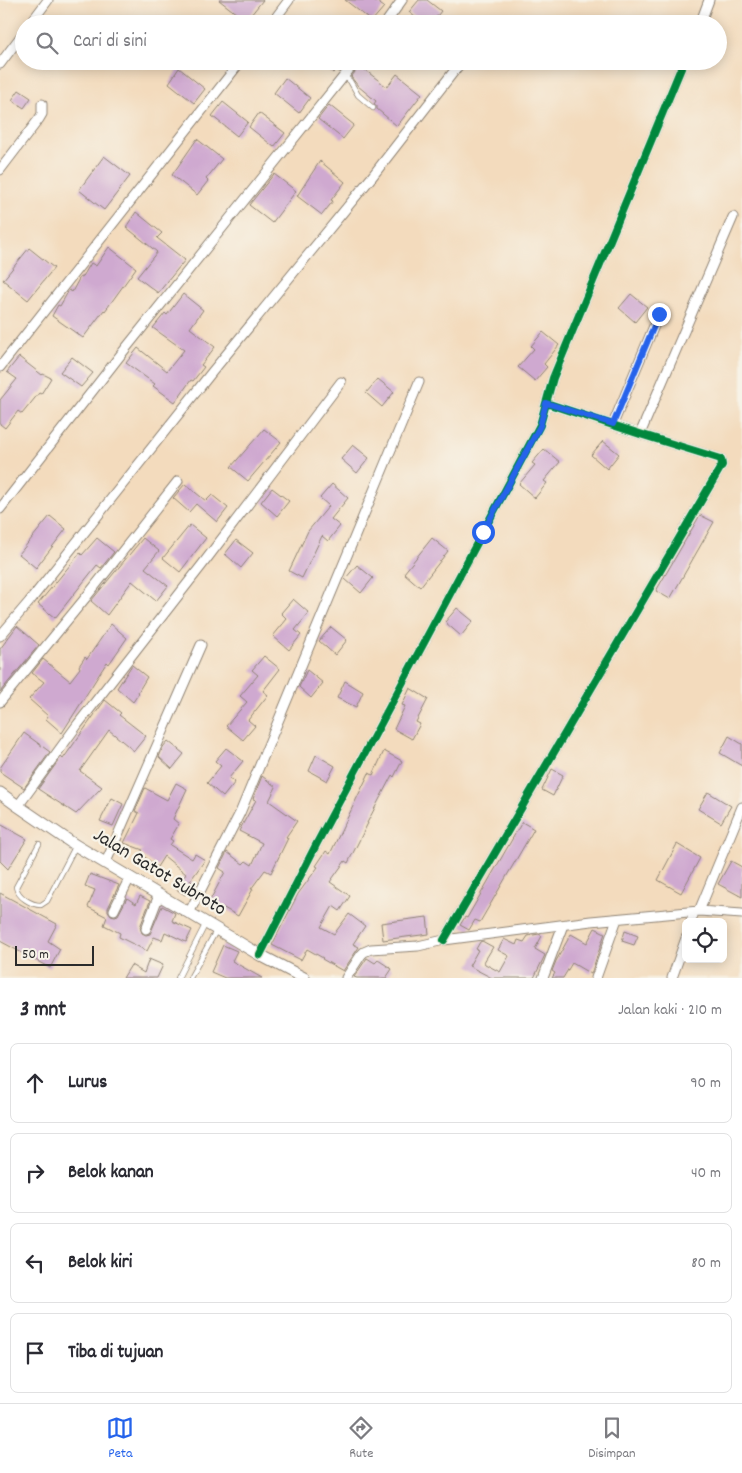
<!DOCTYPE html>
<html lang="id">
<head>
<meta charset="utf-8">
<style>
	body { margin:0; font-family:Dekko,sans-serif; background:#f7f7f7; color:#2b2b33 }
	.controls { position:absolute; right:15px; bottom:15px; display:grid; overflow:hidden; border-radius:8px; box-shadow:0 2px 12px #0003 }
	.controls button { width:45px; height:45px; display:grid; place-items:center; padding:0; border:0; border-bottom:1px solid #e1e1e2; background:#fff; color:#2b2b33; font:25px sans-serif }
	.scale { position:absolute; left:15px; bottom:12px; width:79px; box-sizing:border-box; padding-left:5px; border:2px solid #2b2b2b; border-top:0; font-size:14px; line-height:18px; white-space:nowrap; color:#2b2b2b; -webkit-text-stroke:4px #f7f3e8; paint-order:stroke }
	.stop { position:absolute; width:15px; height:15px; margin:-11px; border:4px solid #2563eb; border-radius:50%; background:#fff }
	.stop.end { background:#2563eb; border-color:#fff; box-shadow:0 1px 5px #0008 }
	.list { margin:0; padding:0; list-style:none }
	h2 { display:flex; justify-content:space-between; align-items:center; height:65px; margin:0; padding:0 20px; font-size:21px }
	h2 small { font-size:16px; font-weight:400; color:#7c7c81 }
	.list li { display:grid; grid-template-columns:32px 1fr auto; gap:15px; align-items:center; box-sizing:border-box; height:80px; margin:0 10px 10px; padding:0 10px; border:1px solid #e1e1e2; border-radius:8px }
	.list b { display:block; font-size:19px; white-space:nowrap }
	.list em { font-size:16px; font-style:normal; color:#7c7c81 }
	.icon { flex:none; width:28px; height:28px; fill:none; stroke:currentColor; stroke-width:2; stroke-linecap:round; stroke-linejoin:round }
	.map { position:relative; flex:none; width:742px; height:978px; overflow:hidden }
	.search { position:absolute; background:#fff; box-shadow:0 2px 12px #0003; left:15px; right:15px; top:15px; height:55px; display:flex; align-items:center; gap:12px; box-sizing:border-box; padding:0 18px; border-radius:28px; color:#7c7c81; font-size:19px }
	.sheet { height:425px; background:#fff }
	nav { display:flex; justify-content:space-around; align-items:center; box-sizing:border-box; height:70px; border-top:1px solid #e1e1e2; background:#fff; font-size:14px; color:#7c7c81 }
	nav a { display:grid; justify-items:center; gap:2px }
	nav .on { color:#2563eb }
	.map>svg:first-child { display:block }
	.building { fill:#cfa9d0 }
	.lines { fill:none; stroke-linecap:round; stroke-linejoin:round }
	.service-casing { stroke:#8f8374; stroke-width:6 }
	.minor-casing { stroke:#8f8374; stroke-width:11 }
	.tertiary-casing { stroke:#8f8374; stroke-width:13 }
	.service { stroke:#fff; stroke-width:4.5 }
	.minor { stroke:#fff; stroke-width:9 }
	.tertiary { stroke:#fff; stroke-width:11 }
	.cycleway-casing { stroke:#f7f3e8; stroke-width:11 }
	.cycleway { stroke:#00873e; stroke-width:8 }
	.route { stroke:#2563eb; stroke-width:6 }
	.labels { text-anchor:middle; dominant-baseline:central; stroke-width:4.5; stroke-linejoin:round; paint-order:stroke }
	.street-label { font-size:20px; fill:#2b2b2b; stroke:#f7f3e8 }
</style>
</head>
<body>
<div class="map">
<svg width="742" height="978" viewBox="0 0 742 978">
	<rect width="100%" height="100%" fill="#f7f3e8"/>
	<filter id="ink" filterUnits="userSpaceOnUse"><feTurbulence type="fractalNoise" baseFrequency=".02" numOctaves="2"/><feDisplacementMap in="SourceGraphic" scale="10" xChannelSelector="R" yChannelSelector="G"/><feConvolveMatrix kernelMatrix="1 2 1 2 8 2 1 2 1" color-interpolation-filters="sRGB"/></filter>
	<filter id="wash" filterUnits="userSpaceOnUse"><feTurbulence type="fractalNoise" baseFrequency=".0096" numOctaves="4" result="noise"/><feDisplacementMap in="SourceGraphic" scale="20" xChannelSelector="R" yChannelSelector="G"/><feGaussianBlur stdDeviation="1.12" result="paint"/><feColorMatrix in="noise" values="0 0 0 0 0 0 0 0 0 0 0 0 0 0 0 0 0 1.4 0 .05"/><feComposite in="paint" operator="in"/></filter>
	<g filter="url(#wash)">
		<rect width="100%" height="100%" fill="#f3dbbd"/>
		<g id="blocks">
			<path class="building" d="M 219,0 L 263,0 L 246,21 Z
				M 345,0 L 374,0 L 384,7 L 372,21 Z
				M 419,0 L 427,0 L 441,11 L 431,24 L 423,24 L 409,12 Z
				M 319,61 L 348,61 L 339,72 L 336,69 L 333,73 Z
				M 360,66 L 387,87 L 397,74 L 422,94 L 397,126 L 377,109 L 377,106 L 374,104 L 376,101 L 358,86 L 351,77 Z
				M 179,68 L 205,89 L 194,103 L 169,83 Z
				M 285,78 L 310,98 L 299,113 L 274,93 Z
				M 19,90 L 31,98 L 24,108 L 12,100 Z
				M 223,102 L 248,122 L 237,136 L 212,116 Z
				M 329,105 L 354,125 L 343,139 L 318,119 Z
				M 259,113 L 285,133 L 274,147 L 249,127 Z
				M 197,139 L 222,159 L 206,179 L 208,181 L 197,195 L 172,175 Z
				M 104,156 L 130,176 L 104,210 L 79,190 Z
				M 320,161 L 345,182 L 331,200 L 333,201 L 322,215 L 297,196 Z
				M 274,174 L 296,191 L 272,223 L 249,205 Z
				M 136,212 L 162,233 L 157,238 L 185,260 L 158,293 L 137,277 L 157,252 L 126,227 Z
				M 109,247 L 136,268 L 105,311 L 104,310 L 83,338 L 52,316 L 58,305 L 60,306 L 69,290 L 72,292 L 80,277 L 82,278 L 91,263 L 96,266 Z
				M 29,248 L 54,268 L 28,300 L 3,280 Z
				M 183,294 L 203,310 L 190,328 L 215,347 L 201,365 L 204,367 L 193,381 L 191,380 L 175,402 L 153,386 L 155,384 L 126,363 L 138,348 L 167,371 L 184,350 L 153,328 L 165,313 L 167,315 Z
				M 631,294 L 647,307 L 635,322 L 619,308 Z
				M 543,332 L 559,345 L 544,364 L 547,367 L 535,381 L 518,367 L 534,349 L 531,346 Z
				M 19,357 L 42,375 L 43,374 L 51,378 L 41,394 L 39,393 L 22,414 L 18,411 L 5,428 L 0,424 L 0,400 L 17,379 L 7,372 Z
				M 72,357 L 93,373 L 81,387 L 60,372 Z
				M 378,379 L 394,392 L 382,407 L 366,393 Z
				M 264,429 L 281,442 L 248,481 L 231,467 Z
				M 603,441 L 619,454 L 607,469 L 591,455 Z
				M 353,445 L 369,458 L 357,473 L 341,459 Z
				M 544,449 L 560,462 L 544,481 L 547,483 L 535,498 L 519,484 L 535,465 L 532,463 Z
				M 185,484 L 206,501 L 212,495 L 228,508 L 217,522 L 196,504 L 189,512 L 173,498 Z
				M 332,484 L 348,498 L 331,519 L 340,526 L 328,541 L 322,536 L 302,578 L 289,571 L 308,531 L 329,506 L 320,498 Z
				M 272,488 L 289,501 L 277,516 L 261,502 Z
				M 700,515 L 714,522 L 670,599 L 656,591 Z
				M 50,516 L 66,529 L 36,568 L 19,554 Z
				M 190,525 L 206,538 L 180,572 L 163,558 Z
				M 97,538 L 114,552 L 101,568 L 97,565 L 55,618 L 38,604 L 80,553 L 82,555 Z
				M 143,538 L 159,551 L 145,568 L 168,586 L 156,601 L 132,581 L 107,615 L 91,601 Z
				M 432,538 L 448,551 L 420,587 L 404,573 Z
				M 236,540 L 253,553 L 241,568 L 225,554 Z
				M 357,565 L 373,578 L 361,593 L 345,579 Z
				M 293,599 L 309,613 L 295,630 L 301,635 L 289,650 L 273,636 L 287,619 L 281,613 Z
				M 457,608 L 473,621 L 461,636 L 445,622 Z
				M 111,624 L 127,638 L 109,664 L 107,662 L 62,733 L 46,719 L 48,716 L 29,699 L 44,682 L 32,673 L 43,659 L 70,681 L 80,668 L 79,666 L 85,657 L 87,659 Z
				M 17,626 L 39,645 L 0,692 L 0,649 Z
				M 331,627 L 347,640 L 335,655 L 319,641 Z
				M 264,656 L 280,669 L 263,691 L 268,695 L 248,720 L 255,726 L 243,740 L 226,726 L 247,702 L 240,696 L 258,675 L 252,670 Z
				M 132,665 L 147,677 L 138,692 L 139,693 L 133,702 L 117,688 Z
				M 307,670 L 323,683 L 311,698 L 299,687 Z
				M 345,681 L 363,692 L 356,707 L 337,698 Z
				M 410,688 L 428,699 L 416,722 L 420,724 L 412,739 L 394,729 L 405,706 L 402,705 Z
				M 105,700 L 121,713 L 119,715 L 146,736 L 134,751 L 109,730 L 80,771 L 102,787 L 76,814 L 38,789 L 61,757 L 63,759 Z
				M 24,733 L 50,752 L 24,788 L 0,772 L 0,768 Z
				M 729,736 L 742,744 L 742,766 L 720,753 Z
				M 168,741 L 184,754 L 172,769 L 159,757 L 163,747 Z
				M 226,748 L 243,761 L 229,778 L 235,782 L 223,797 L 207,783 L 221,766 L 215,761 Z
				M 384,751 L 402,761 L 394,777 L 392,775 L 367,823 L 368,823 L 348,863 L 345,861 L 330,882 L 350,896 L 340,911 L 333,906 L 321,927 L 334,934 L 349,914 L 365,926 L 353,944 L 359,947 L 343,971 L 322,959 L 323,958 L 307,949 L 301,960 L 272,945 L 298,894 L 318,867 L 316,866 L 326,851 L 330,854 L 369,773 L 373,775 Z
				M 316,755 L 335,766 L 327,781 L 309,771 Z
				M 552,769 L 563,775 L 553,796 L 542,790 Z
				M 262,776 L 276,787 L 269,801 L 297,821 L 286,837 L 288,838 L 271,873 L 265,870 L 251,889 L 253,889 L 238,916 L 222,907 L 220,911 L 208,904 L 225,872 L 219,868 L 227,852 L 243,864 L 246,861 L 252,865 L 262,843 L 239,831 L 256,800 L 253,799 Z
				M 176,783 L 187,789 L 173,819 L 179,824 L 170,839 L 173,841 L 170,845 L 192,859 L 195,854 L 205,860 L 190,881 L 194,883 L 185,895 L 176,889 L 186,874 L 164,856 L 157,867 L 140,853 L 143,850 L 124,843 L 139,813 L 135,811 L 145,788 L 167,800 Z
				M 708,792 L 731,806 L 721,823 L 698,809 Z
				M 112,798 L 123,804 L 113,826 L 100,821 Z
				M 522,822 L 534,829 L 480,922 L 475,920 L 469,930 L 460,925 L 465,917 L 467,918 Z
				M 0,824 L 27,839 L 8,869 L 0,861 Z
				M 677,844 L 700,858 L 681,893 L 658,880 Z
				M 731,861 L 742,867 L 742,897 L 718,884 Z
				M 90,874 L 119,885 L 108,908 L 108,911 L 111,915 L 115,916 L 118,915 L 127,898 L 136,904 L 140,896 L 150,901 L 140,927 L 142,933 L 146,935 L 150,934 L 162,906 L 175,913 L 172,921 L 192,930 L 186,942 L 165,932 L 162,940 L 154,937 L 147,951 L 119,937 L 120,933 L 104,925 L 107,917 L 88,907 L 95,890 L 85,886 Z
				M 0,893 L 57,924 L 48,941 L 60,949 L 50,968 L 0,941 Z
				M 427,917 L 429,934 L 383,940 L 381,923 Z
				M 595,928 L 605,933 L 591,974 L 572,963 L 563,978 L 552,978 L 555,973 L 552,971 L 556,961 L 571,934 L 587,943 Z
				M 625,931 L 638,936 L 634,945 L 622,941 Z
				M 539,934 L 542,936 L 535,949 L 545,955 L 534,978 L 492,978 L 469,966 L 478,950 L 476,949 L 480,942 L 482,941 L 493,947 L 484,962 L 485,964 L 500,972 L 509,956 L 498,950 L 504,939 L 516,945 L 518,940 L 524,942 L 528,936 Z
				M 223,945 L 237,951 L 232,961 L 262,978 L 225,978 L 211,972 Z
				M 367,958 L 375,963 L 378,960 L 392,969 L 386,978 L 357,978 L 354,977 Z
				M 149,959 L 163,965 L 157,978 L 123,978 L 131,965 L 144,973 Z"/>
		</g>
	</g>
	<g filter="url(#ink)">
		<use href="#blocks" fill-opacity="0" stroke="#8f8374" stroke-width="1"/>
		<g class="lines">
			<defs>
				<path id="service" d="M 344,76 L 350,81 L 358,95 L 373,108
					M 39,844 L 16,887 C 18,897 31,905 41,905 L 47,901 L 75,847
					M 178,978 L 205,925
					M 190,978 L 216,931"/>
				<path id="minor" d="M 30,24 L 48,0
					M 271,24 L 289,0
					M 385,24 L 402,0
					M 700,24 L 709,0
					M 0,64 L 24,32
					M 0,170 L 39,119 L 42,114 L 42,104
					M 0,367 L 241,61
					M 613,424 L 659,314
					M 640,434 L 733,217
					M 0,509 L 126,348 L 356,61
					M 0,636 L 29,602 L 212,372 L 371,178 L 462,61
					M 0,702 L 87,596 L 178,481
					M 18,806 L 78,724 L 202,565 L 341,382
					M 106,862 L 201,645
					M 114,910 L 130,877
					M 699,911 L 742,807
					M 189,913 L 240,813 L 419,382
					M 691,922 L 694,912
					M 146,929 L 159,895
					M 444,940 L 722,465 L 721,459 L 640,434 L 546,403
					M 260,955 L 317,843 L 540,425 L 553,378 L 684,61
					M 346,978 L 361,955 L 364,952 L 371,949 L 418,946 L 444,940 L 591,921 L 699,911 L 742,914
					M 543,978 L 563,925
					M 596,978 L 617,919
					M 672,978 L 686,938"/>
				<path id="tertiary" d="M 0,793 L 18,806 L 75,845 L 260,955 L 304,978"/>
			</defs>
			<use href="#service" class="service-casing"/>
			<use href="#minor" class="minor-casing"/>
			<use href="#tertiary" class="tertiary-casing"/>
			<use href="#service" class="service"/>
			<use href="#minor" class="minor"/>
			<use href="#tertiary" class="tertiary"/>
			<defs>
				<path id="cycleway" d="M 444,940 L 722,465 L 721,459 L 640,434 L 546,403
					M 260,955 L 317,843 L 540,425 L 553,378 L 684,61"/>
			</defs>
			<use href="#cycleway" class="cycleway-casing"/>
			<use href="#cycleway" class="cycleway"/>
		</g>
	</g>
	<g class="lines" filter="url(#ink)">
		<path class="route" d="M 483,532 L 540,426 L 546,403 L 613,424 L 659,314"/>
	</g>
	<g class="labels">
		<g class="street-label">
			<text transform="translate(159 873) rotate(31)">Jalan Gatot Subroto</text>
		</g>
	</g>
</svg>
<div class="controls">
<button><svg class="icon" aria-label="locate" viewBox="0 0 24 24"><circle cx="12" cy="12" r="6"/><path d="M12 2v4M12 18v4M2 12h4M18 12h4"/></svg></button>
</div>
<div class="scale">50 m</div>
<div class="stop" style="left:483px;top:532px"></div>
<div class="stop end" style="left:659px;top:314px"></div>
<div class="search"><svg class="icon" aria-label="search" viewBox="0 0 24 24"><circle cx="10" cy="10" r="6"/><path d="M15 15l6 6"/></svg>Cari di sini</div>
</div>
<section class="sheet">
<h2>3 mnt<small>Jalan kaki · 210 m</small></h2>
<ul class="list">
<li><svg class="icon" aria-label="ahead" viewBox="0 0 24 24"><path d="M12 20V5M6 11l6-6 6 6"/></svg><div><b>Lurus</b></div><em>90 m</em></li>
<li><svg class="icon" aria-label="right" viewBox="0 0 24 24"><path d="M7 20v-9h11M14 6l5 5-5 5"/></svg><div><b>Belok kanan</b></div><em>40 m</em></li>
<li><svg class="icon" aria-label="left" viewBox="0 0 24 24"><path d="M17 20v-9H6M10 6l-5 5 5 5"/></svg><div><b>Belok kiri</b></div><em>80 m</em></li>
<li><svg class="icon" aria-label="arrive" viewBox="0 0 24 24"><path d="M6 21V4h12l-3 4 3 4H6"/></svg><div><b>Tiba di tujuan</b></div></li>
</ul>
</section>
<nav>
<a class="on"><svg class="icon" aria-label="map" viewBox="0 0 24 24"><path d="M3 6l6-2 6 2 6-2v14l-6 2-6-2-6 2zM9 4v14M15 6v14"/></svg>Peta</a>
<a><svg class="icon" aria-label="directions" viewBox="0 0 24 24"><path d="M12 3l9 9-9 9-9-9zM9 14v-3h6M13 9l2 2-2 2"/></svg>Rute</a>
<a><svg class="icon" aria-label="saved" viewBox="0 0 24 24"><path d="M7 4h10v16l-5-4-5 4z"/></svg>Disimpan</a>
</nav>
</body>
</html>
